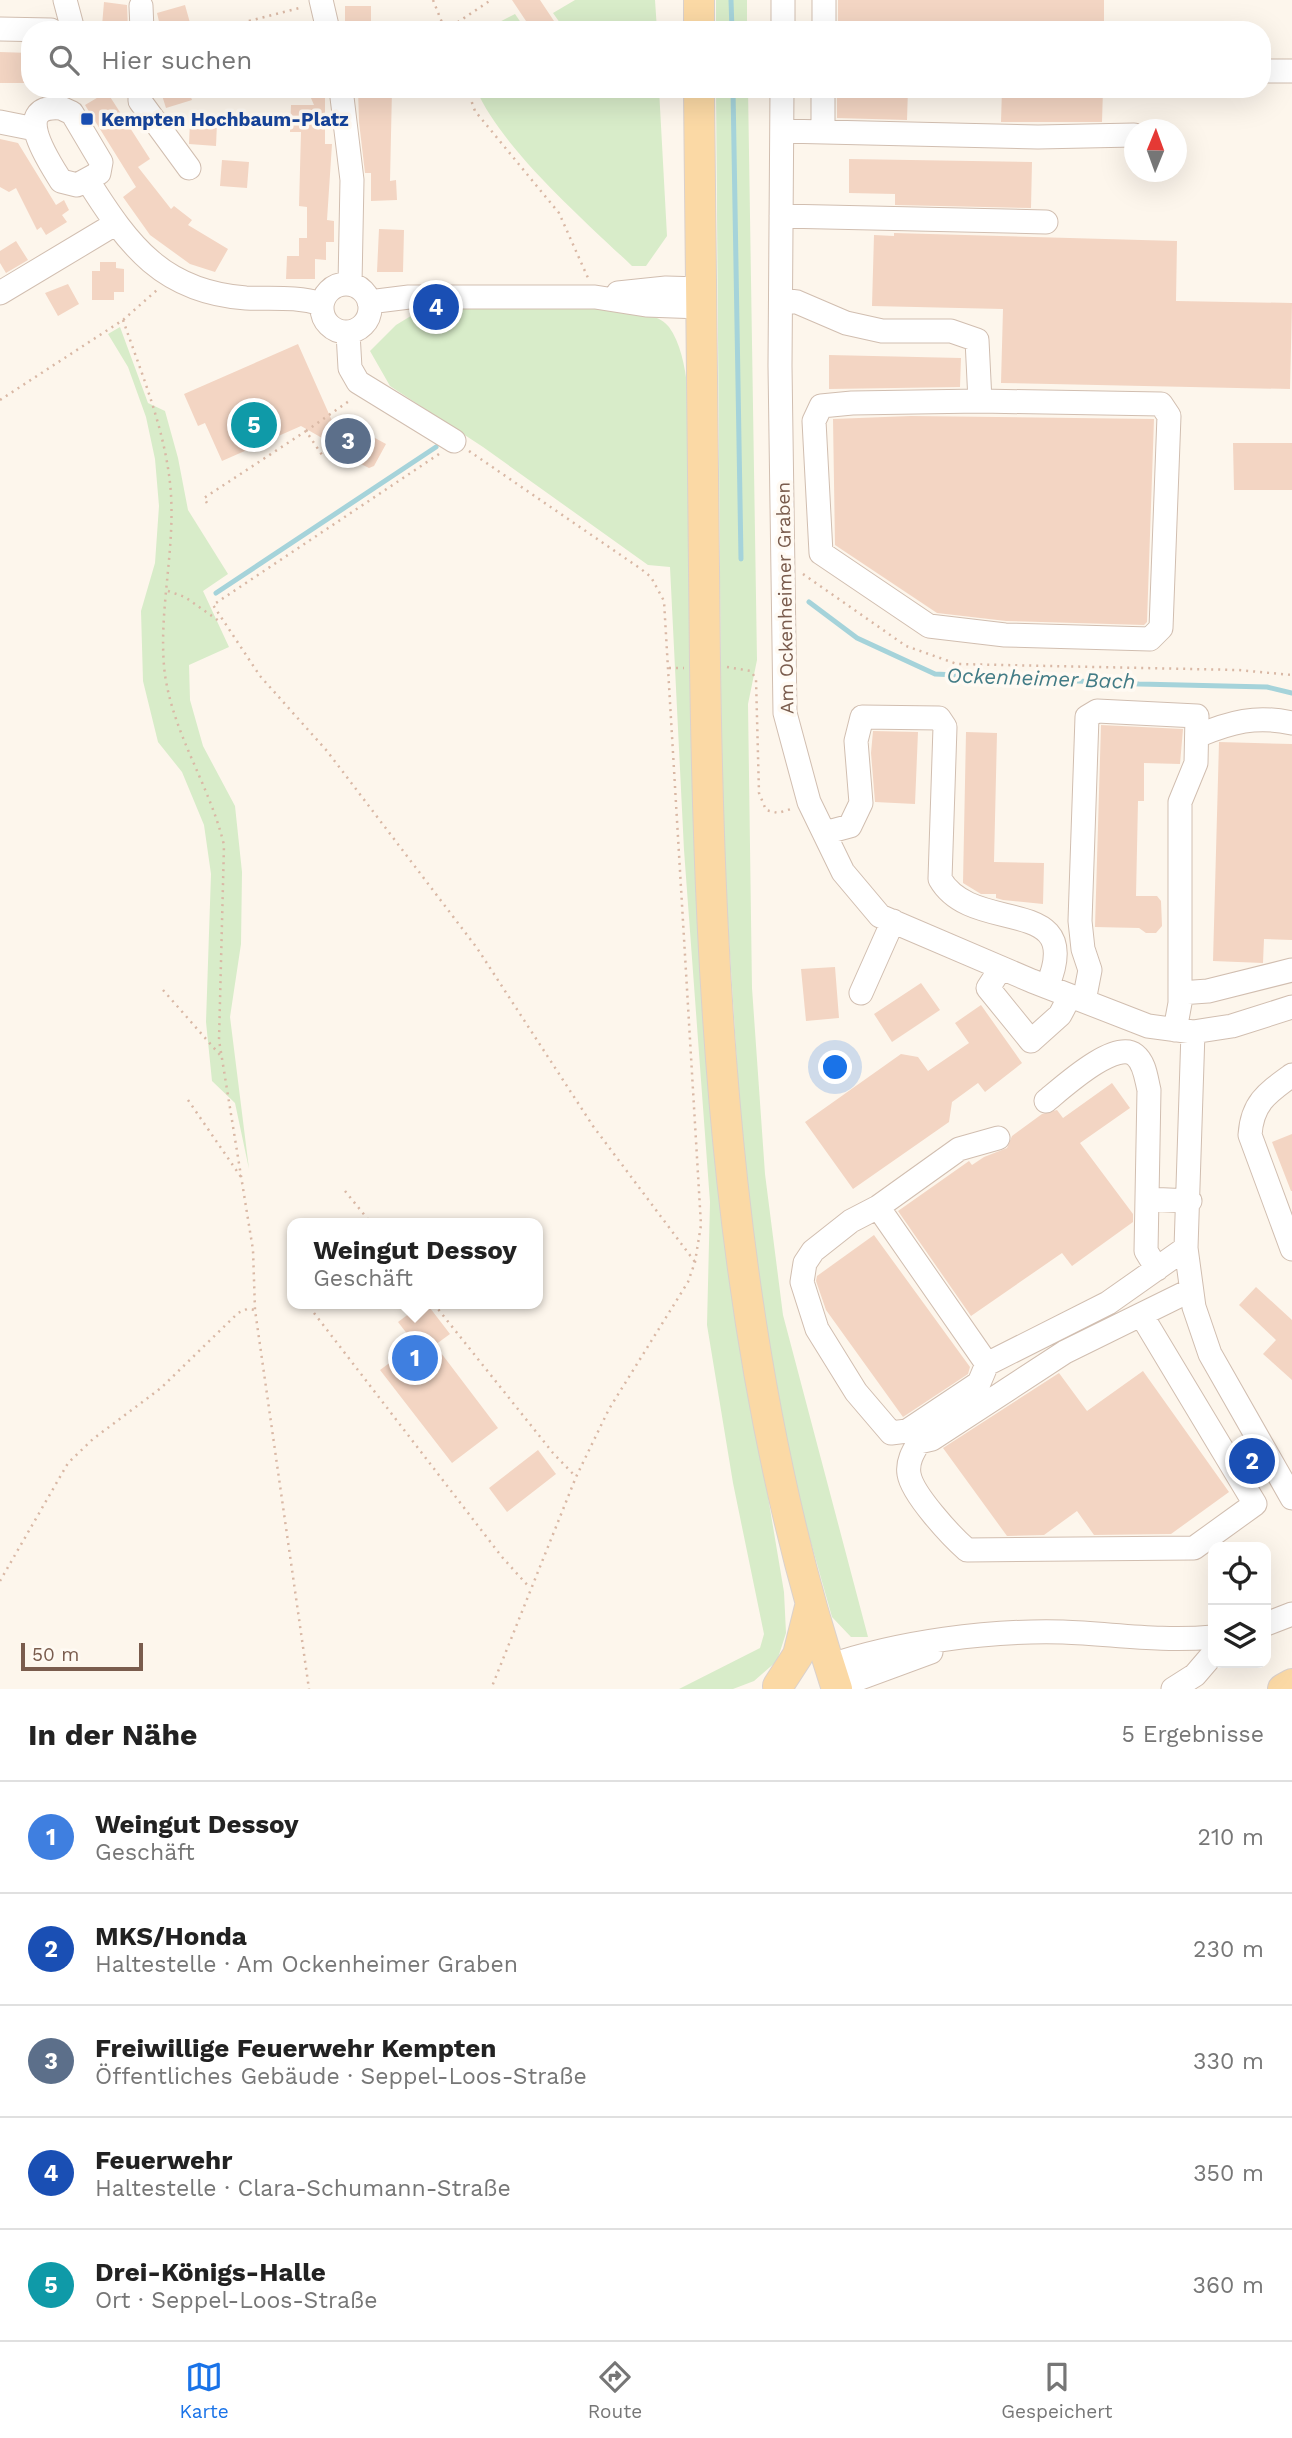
<!DOCTYPE html>
<html lang="de">
<head>
<meta charset="utf-8">
<style>
	body { margin:0; font-family:"Work Sans",sans-serif; background:#f6f6f6; color:#222 }
	.controls { position:absolute; right:21px; bottom:21px; display:grid; overflow:hidden; border-radius:14px; box-shadow:0 7px 28px #0002 }
	.controls button { width:63px; height:63px; display:grid; place-items:center; padding:0; border:0; border-bottom:2px solid #e0e0e0; background:#fff; color:#222; font:35px sans-serif }
	.compass { position:absolute; left:1124px; top:119px; width:63px; height:63px; border-radius:50%; background:#fff; box-shadow:0 7px 28px #0002; rotate:1deg }
	.scale { position:absolute; left:21px; bottom:18px; width:122px; box-sizing:border-box; padding-left:7px; border:4px solid #7a5c4d; border-top:0; font-size:19px; line-height:24px; white-space:nowrap; color:#7a5c4d; -webkit-text-stroke:5px #fffaf3; paint-order:stroke }
	.you { position:absolute; left:836px; top:1068px; width:24px; height:24px; margin:-18px; border:5px solid #fff; border-radius:50%; background:#1a73e8; box-shadow:0 0 0 10px #1a73e833 }
	.badge { display:grid; place-items:center; width:46px; height:46px; border-radius:50%; background:#1a73e8; color:#fff; font-size:23px; font-weight:700 }
	.pin { position:absolute; translate:-50% -50%; border:4px solid #fff; box-shadow:0 2px 7px #0006 }
	.popup { position:absolute; left:287px; top:1218px; width:256px; height:91px; box-sizing:border-box; display:grid; place-content:center; border-radius:14px; background:#fff; filter:drop-shadow(0 2px 5px #0005); font-size:23px; white-space:nowrap; color:#767676 }
	.popup b { font-size:26px; color:#222 }
	.popup::after { content:''; position:absolute; left:50%; top:100%; margin-left:-14px; border:14px solid transparent; border-top-color:#fff }
	.list { margin:0; padding:0; list-style:none }
	h2 { display:flex; justify-content:space-between; align-items:center; height:91px; margin:0; padding:0 28px; font-size:30px }
	h2 small { font-size:23px; font-weight:400; color:#767676 }
	.list li { display:grid; grid-template-columns:46px 1fr auto; gap:21px; align-items:center; box-sizing:border-box; height:112px; padding:0 28px; border-top:2px solid #e0e0e0 }
	.list b { display:block; font-size:26px; white-space:nowrap }
	.list p { margin:0; font-size:23px; white-space:nowrap; color:#767676 }
	.list em { font-size:23px; font-style:normal; color:#767676 }
	.icon { flex:none; width:38px; height:38px; fill:none; stroke:currentColor; stroke-width:2; stroke-linecap:round; stroke-linejoin:round }
	.map { position:relative; flex:none; width:1292px; height:1689px; overflow:hidden }
	.search { position:absolute; background:#fff; box-shadow:0 7px 28px #0002; left:21px; right:21px; top:21px; height:77px; display:flex; align-items:center; gap:18px; box-sizing:border-box; padding:0 24px; border-radius:28px; color:#767676; font-size:26px }
	.sheet { height:651px; background:#fff }
	nav { display:flex; justify-content:space-around; align-items:center; box-sizing:border-box; height:98px; border-top:2px solid #e0e0e0; background:#fff; font-size:19px; color:#767676 }
	nav a { display:grid; justify-items:center; gap:4px }
	nav .on { color:#1a73e8 }
	.map>svg:first-child { display:block }
	.green { fill:#d8ecc9 }
	.lines { fill:none; stroke-linecap:round; stroke-linejoin:round }
	.stream { stroke:#a5d3da; stroke-width:5 }
	.building { fill:#f3d5c3 }
	.minor-casing { stroke:#d1beb0; stroke-width:25 }
	.major-casing { stroke:#dad1cd; stroke-width:32 }
	.path { stroke:#d9b8a5; stroke-width:2.5; stroke-dasharray:2 5; stroke-linecap:butt }
	.minor { stroke:#fff; stroke-width:23 }
	.major { stroke:#fbd9a5; stroke-width:30 }
	.transit-dot { fill:#1a4fb4; stroke:#fffaf3; stroke-width:2.5 }
	.labels { text-anchor:middle; dominant-baseline:central; stroke-width:7; stroke-linejoin:round; paint-order:stroke }
	.transit-label { font-size:19px; font-weight:bold; fill:#164399; stroke:#fffaf3; text-anchor:start }
	.street-label { font-size:19px; fill:#7a5c4d; stroke:#fffaf3 }
	.water-label { font-size:21px; font-style:italic; fill:#437c86; stroke:#fffaf3 }
</style>
</head>
<body>
<div class="map">
<svg width="1292" height="1689" viewBox="0 0 1292 1689">
	<rect width="100%" height="100%" fill="#fdf6ec"/>
	<path class="green" d="M 575,0 L 655,0 L 657,30 L 565,30 L 553,13 Z
		M 716,0 L 747,0 L 747,30 L 716,30 Z
		M 515,14 L 526,30 L 484,30 Z
		M 476,89 L 659,89 L 667,236 L 646,266 L 632,266 C 584,220 502,149 476,89 Z
		M 716,89 L 748,89 L 757,660 L 748,704 L 752,988 L 765,1174 L 783,1315 L 868,1637 L 851,1637 L 832,1617 L 797,1493 L 764,1316 L 744,1175 L 722,827 Z
		M 429,305 C 473,305 646,294 669,327 C 691,357 689,420 692,457 L 726,1247 L 784,1592 L 786,1633 L 777,1661 L 754,1681 L 733,1689 L 679,1689 L 760,1648 L 764,1634 L 733,1483 L 707,1325 L 710,1202 L 684,850 L 670,567 L 648,565 L 483,447 L 390,386 L 370,351 L 396,325 Z
		M 120,327 L 148,403 L 165,411 L 178,458 L 188,510 L 228,574 L 203,591 L 229,647 L 189,665 L 190,700 L 203,746 L 235,806 L 242,872 L 241,944 L 230,1017 L 249,1169 L 235,1103 L 212,1081 L 206,1022 L 211,874 L 204,825 L 182,772 L 158,742 L 143,681 L 141,611 L 155,563 L 159,506 L 155,459 L 146,417 L 128,367 L 108,334 Z"/>
	<g class="lines">
		<path class="stream" d="M 731,0 L 732,30
			M 733,89 L 741,559
			M 216,593 L 436,447
			M 809,602 L 857,638 L 935,674 L 1139,684 L 1267,687 L 1292,693"/>
	</g>
	<path class="building" d="M 512,0 L 540,0 L 560,30 L 532,30 Z
		M 838,0 L 1104,0 L 1104,30 L 838,30 Z
		M 104,2 L 127,5 L 128,30 L 105,30 L 102,26 Z
		M 185,5 L 192,30 L 161,30 L 157,13 Z
		M 345,6 L 371,6 L 371,30 L 345,30 Z
		M 0,52 L 30,53 L 30,83 L 0,83 Z
		M 160,89 L 188,89 L 192,100 L 166,108 Z
		M 307,89 L 325,89 L 325,144 L 332,144 L 327,220 L 334,221 L 334,242 L 326,242 L 326,260 L 315,259 L 315,279 L 286,279 L 287,256 L 299,256 L 299,238 L 307,238 L 307,207 L 299,206 L 301,132 L 290,132 L 291,105 L 314,105 Z
		M 358,89 L 392,89 L 390,181 L 396,180 L 397,200 L 371,201 L 371,173 L 365,173 L 359,122 Z
		M 837,89 L 908,89 L 907,120 L 837,118 Z
		M 1002,89 L 1103,89 L 1102,122 L 1001,122 Z
		M 107,92 L 150,159 L 138,167 L 171,209 L 174,206 L 192,220 L 188,225 L 228,249 L 215,272 L 190,264 L 150,235 L 123,197 L 136,187 L 85,105 Z
		M 190,121 L 217,123 L 216,146 L 189,144 Z
		M 0,139 L 18,143 L 56,205 L 64,200 L 69,210 L 62,215 L 67,222 L 46,235 L 41,227 L 37,230 L 16,188 L 9,192 L 0,187 Z
		M 849,159 L 1032,162 L 1031,208 L 895,205 L 895,194 L 849,193 Z
		M 222,160 L 249,162 L 247,188 L 220,186 Z
		M 379,229 L 404,230 L 403,272 L 377,272 Z
		M 894,233 L 1177,241 L 1176,301 L 1292,303 L 1290,389 L 1001,383 L 1003,309 L 872,306 L 874,235 L 894,236 Z
		M 16,241 L 28,260 L 6,273 L 0,263 L 0,251 Z
		M 100,262 L 116,262 L 116,268 L 124,269 L 124,292 L 114,292 L 114,300 L 92,300 L 92,271 L 100,271 Z
		M 68,284 L 79,304 L 58,316 L 45,293 Z
		M 298,344 L 333,423 L 340,419 L 386,444 L 374,466 L 369,468 L 357,462 L 359,459 L 301,426 L 222,461 L 205,423 L 198,426 L 184,394 Z
		M 829,355 L 961,358 L 960,387 L 829,389 Z
		M 911,416 L 1154,419 L 1147,622 L 1144,625 L 1006,621 L 937,613 L 835,545 L 833,419 Z
		M 1233,443 L 1292,443 L 1292,490 L 1234,490 Z
		M 1101,725 L 1183,729 L 1180,764 L 1144,763 L 1144,801 L 1138,801 L 1136,896 L 1157,896 L 1161,901 L 1162,926 L 1156,933 L 1146,933 L 1139,928 L 1095,927 Z
		M 873,731 L 918,732 L 915,804 L 875,802 L 871,753 Z
		M 966,732 L 997,733 L 994,862 L 1044,863 L 1043,904 L 1003,900 L 996,898 L 996,894 L 981,894 L 963,883 Z
		M 1219,742 L 1292,744 L 1292,940 L 1264,939 L 1263,963 L 1213,961 Z
		M 835,967 L 839,1018 L 806,1021 L 801,969 Z
		M 921,983 L 940,1010 L 892,1042 L 874,1014 Z
		M 981,1005 L 1022,1063 L 985,1092 L 978,1083 L 952,1102 L 949,1122 L 853,1189 L 805,1122 L 901,1054 L 918,1057 L 928,1071 L 969,1043 L 955,1023 Z
		M 1112,1083 L 1130,1108 L 1080,1143 L 1133,1214 L 1133,1222 L 1072,1266 L 1062,1253 L 971,1316 L 898,1211 L 969,1161 L 972,1165 L 984,1157 L 1007,1148 L 1012,1136 L 1042,1114 L 1057,1110 L 1063,1118 Z
		M 1292,1134 L 1292,1191 L 1291,1191 L 1272,1142 Z
		M 874,1235 L 970,1367 L 968,1374 L 903,1417 L 826,1310 L 816,1281 L 817,1276 Z
		M 1256,1287 L 1292,1320 L 1292,1380 L 1263,1354 L 1276,1340 L 1239,1305 Z
		M 422,1304 L 427,1304 L 450,1334 L 435,1345 L 498,1428 L 452,1463 L 380,1370 L 415,1344 L 398,1322 Z
		M 1143,1371 L 1229,1492 L 1171,1534 L 1094,1535 L 1077,1511 L 1044,1535 L 1007,1536 L 943,1448 L 1059,1373 L 1087,1411 Z
		M 538,1450 L 556,1474 L 507,1512 L 489,1488 Z"/>
	<g class="lines">
		<defs>
			<path id="minor" d="M 65,0 L 73,30
				M 321,0 L 328,30
				M 141,6 L 142,30
				M 0,29 L 51,30
				M 783,30 L 783,0
				M 824,30 L 824,0
				M 1262,71 L 1292,71
				M 140,89 L 140,101 L 189,168
				M 341,89 L 352,180 L 350,284
				M 782,89 L 780,366 L 785,713 L 809,802 L 843,872 L 880,916 L 1032,981 L 1148,1026 L 1193,1032 L 1232,1026 L 1292,1007
				M 61,108 L 72,113 L 101,162 L 99,173 L 77,185 L 61,181 C 50,163 9,104 61,108 Z
				M 0,122 L 35,129
				M 782,131 L 1038,137 L 1134,135
				M 823,132 L 823,89
				M 88,181 C 129,246 163,292 246,298 C 272,299 296,296 322,304
				M 781,216 L 1046,222
				M322 308a24 24 0 1 1 48 0a24 24 0 1 1-48 0Z
				M 0,293 L 115,224
				M 618,293 L 666,288 L 701,289
				M 781,300 L 797,302 L 846,323 L 882,331 L 951,331 L 977,340 L 980,401 L 1161,404 L 1169,416 L 1161,628 L 1150,639 L 1005,635 L 929,626 L 821,553 L 814,421 L 821,406 L 852,403 L 980,401
				M 369,302 L 409,297 L 595,297 L 646,305 L 701,307
				M 348,333 L 350,368 L 358,382 L 454,441
				M 1197,736 C 1231,722 1256,715 1292,723
				M 824,833 L 850,826 L 861,803 L 856,741 L 862,717 L 939,718 L 945,727 L 940,879 C 973,937 1087,892 1047,987
				M 1001,968 L 988,988 L 1031,1041 L 1060,1015 L 1070,996
				M 861,993 L 893,921
				M 1180,993 L 1208,991 L 1292,970
				M 1084,1001 L 1090,970 L 1083,949 L 1080,921 L 1087,717 L 1097,711 L 1197,716 L 1196,763 L 1180,802 L 1180,1003 L 1175,1030
				M 1193,1032 L 1186,1248 L 1194,1307 L 1210,1354 L 1292,1498
				M 1292,1075 C 1267,1093 1252,1103 1250,1135 L 1292,1249
				M 1046,1101 C 1062,1088 1115,1039 1135,1055 C 1145,1063 1146,1078 1149,1090 L 1146,1251 L 1157,1269
				M 1147,1199 L 1190,1201
				M 878,1207 L 987,1364 L 1108,1303 L 1186,1248
				M 1142,1316 L 1255,1504 L 1194,1548 L 967,1550 C 951,1536 912,1494 909,1474 C 907,1462 913,1452 919,1442 L 932,1439 L 1065,1352 L 1191,1290
				M 987,1364 L 979,1383 L 907,1431 L 891,1433 L 856,1392 L 817,1329 L 802,1282 L 805,1263 L 813,1251 L 851,1221 L 878,1207 L 959,1149 L 998,1138
				M 1266,1624 L 1292,1614
				M 829,1666 C 899,1642 989,1630 1063,1632 C 1114,1634 1162,1642 1213,1637
				M 836,1687 L 931,1652
				M 1173,1689 L 1195,1675 L 1213,1654"/>
			<path id="major" d="M 699,0 L 699,30
				M 699,89 C 700,281 702,473 705,664 C 710,1005 729,1363 837,1689
				M 778,1686 L 798,1655 L 810,1607
				M 1283,1689 L 1292,1684"/>
		</defs>
		<use href="#minor" class="minor-casing"/>
		<use href="#major" class="major-casing"/>
		<path class="path" d="M 433,0 L 445,30
			M 230,30 L 249,21 L 303,7
			M 446,30 L 491,0
			M 467,89 L 475,111 L 559,213 L 588,278
			M 123,320 C 141,372 164,427 170,483 C 177,547 157,613 165,675 C 174,736 210,786 224,845 L 219,1040 L 253,1250 L 255,1310 L 309,1689
			M 0,400 L 123,320 L 157,290
			M 306,431 L 352,399
			M 469,451 L 641,569 L 651,577 L 664,601 L 701,1225 L 695,1262 L 688,1282 L 609,1409 L 576,1477 L 491,1689
			M 439,454 L 213,605 L 260,676 L 327,751 L 477,948 L 593,1126 L 695,1262
			M 207,503 L 204,498 L 306,431 L 322,455
			M 803,574 L 906,646 L 957,664 L 1238,670 L 1292,675
			M 168,591 L 185,597 L 219,621
			M 727,667 L 751,671 L 756,679 L 759,793 L 766,810 L 778,813 L 791,809
			M 669,668 L 684,668
			M 163,990 L 221,1056
			M 188,1100 L 241,1177
			M 345,1191 L 371,1223
			M 434,1304 L 553,1453 L 576,1477
			M 314,1313 L 502,1557 L 530,1588
			M 0,1581 L 68,1463 L 93,1439 L 161,1388 L 238,1313 L 247,1309 L 255,1310"/>
		<use href="#minor" class="minor"/>
		<use href="#major" class="major"/>
	</g>
	<rect class="transit-dot" x="80" y="112" width="14" height="14" rx="3.5"/>
	<g class="labels">
		<g class="transit-label">
			<text x="101" y="119">Kempten Hochbaum-Platz</text>
		</g>
		<g class="street-label">
			<text transform="translate(785 598) rotate(-91)">Am Ockenheimer Graben</text>
		</g>
		<g class="water-label">
			<text transform="translate(1041 678) rotate(2)">Ockenheimer Bach</text>
		</g>
	</g>
</svg>
<div class="controls">
<button><svg class="icon" aria-label="locate" viewBox="0 0 24 24"><circle cx="12" cy="12" r="6"/><path d="M12 2v4M12 18v4M2 12h4M18 12h4"/></svg></button>
<button><svg class="icon" aria-label="layers" viewBox="0 0 24 24"><path d="M12 4l9 5-9 5-9-5zM3 14l9 5 9-5"/></svg></button>
</div>
<svg class="compass" viewBox="-18 -18 36 36"><path d="M0-13l5 13h-10z" fill="#e53935"/><path d="M0 13l5-13h-10z" fill="#767676"/></svg>
<div class="scale">50 m</div>
<div class="you"></div>
<div class="pin badge" style="left:415px;top:1358px;background:#3f7fe0">1</div>
<div class="popup"><b>Weingut Dessoy</b>Geschäft</div>
<div class="pin badge" style="left:1252px;top:1461px;background:#1a4fb4">2</div>
<div class="pin badge" style="left:348px;top:441px;background:#5c6f8a">3</div>
<div class="pin badge" style="left:436px;top:307px;background:#1a4fb4">4</div>
<div class="pin badge" style="left:254px;top:425px;background:#0f9aa8">5</div>
<div class="search"><svg class="icon" aria-label="search" viewBox="0 0 24 24"><circle cx="10" cy="10" r="6"/><path d="M15 15l6 6"/></svg>Hier suchen</div>
</div>
<section class="sheet">
<h2>In der Nähe<small>5 Ergebnisse</small></h2>
<ul class="list">
<li><span class="badge" style="background:#3f7fe0">1</span><div><b>Weingut Dessoy</b><p>Geschäft</p></div><em>210 m</em></li>
<li><span class="badge" style="background:#1a4fb4">2</span><div><b>MKS/Honda</b><p>Haltestelle · Am Ockenheimer Graben</p></div><em>230 m</em></li>
<li><span class="badge" style="background:#5c6f8a">3</span><div><b>Freiwillige Feuerwehr Kempten</b><p>Öffentliches Gebäude · Seppel-Loos-Straße</p></div><em>330 m</em></li>
<li><span class="badge" style="background:#1a4fb4">4</span><div><b>Feuerwehr</b><p>Haltestelle · Clara-Schumann-Straße</p></div><em>350 m</em></li>
<li><span class="badge" style="background:#0f9aa8">5</span><div><b>Drei-Königs-Halle</b><p>Ort · Seppel-Loos-Straße</p></div><em>360 m</em></li>
</ul>
</section>
<nav>
<a class="on"><svg class="icon" aria-label="map" viewBox="0 0 24 24"><path d="M3 6l6-2 6 2 6-2v14l-6 2-6-2-6 2zM9 4v14M15 6v14"/></svg>Karte</a>
<a><svg class="icon" aria-label="directions" viewBox="0 0 24 24"><path d="M12 3l9 9-9 9-9-9zM9 14v-3h6M13 9l2 2-2 2"/></svg>Route</a>
<a><svg class="icon" aria-label="saved" viewBox="0 0 24 24"><path d="M7 4h10v16l-5-4-5 4z"/></svg>Gespeichert</a>
</nav>
</body>
</html>
